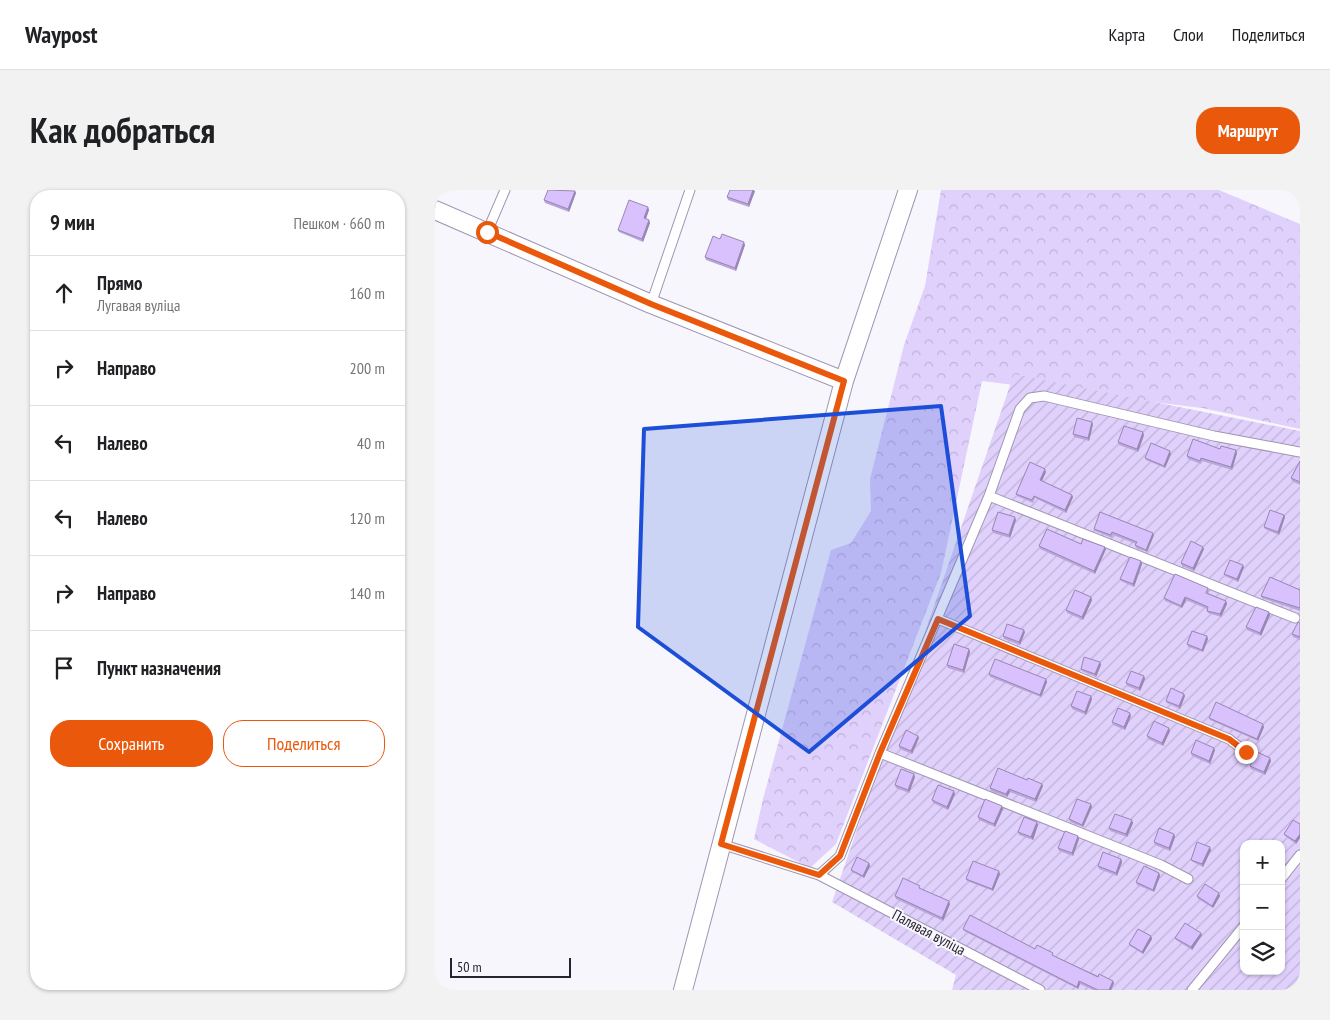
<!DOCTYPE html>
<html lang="ru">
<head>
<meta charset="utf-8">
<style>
	body { margin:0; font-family:"PT Sans Narrow",sans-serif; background:#f2f2f2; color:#202124 }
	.controls { position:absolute; right:15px; bottom:15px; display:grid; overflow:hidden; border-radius:10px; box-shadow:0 1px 4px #0004 }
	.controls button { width:45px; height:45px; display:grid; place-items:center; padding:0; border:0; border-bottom:1px solid #e0e0e0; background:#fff; color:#202124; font:25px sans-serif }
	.scale { position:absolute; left:15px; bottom:12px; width:121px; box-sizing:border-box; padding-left:5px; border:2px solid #27232f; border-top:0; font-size:14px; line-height:18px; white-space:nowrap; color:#27232f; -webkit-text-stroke:4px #f8f6fd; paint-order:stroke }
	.stop { position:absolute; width:15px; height:15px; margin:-11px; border:4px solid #ea580c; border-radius:50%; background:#fff }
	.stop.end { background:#ea580c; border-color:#fff; box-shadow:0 1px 5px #0008 }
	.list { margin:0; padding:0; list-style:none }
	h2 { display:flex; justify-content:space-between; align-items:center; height:65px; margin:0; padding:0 20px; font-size:21px }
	h2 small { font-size:16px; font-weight:400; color:#757577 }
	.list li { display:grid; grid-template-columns:32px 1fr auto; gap:15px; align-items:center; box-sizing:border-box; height:75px; padding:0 20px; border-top:1px solid #e0e0e0 }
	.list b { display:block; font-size:19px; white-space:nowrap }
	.list p { margin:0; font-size:16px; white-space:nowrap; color:#757577 }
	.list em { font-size:16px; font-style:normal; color:#757577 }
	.actions { display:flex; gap:10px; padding:15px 20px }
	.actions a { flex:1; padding:11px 0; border:1px solid #ea580c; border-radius:20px; text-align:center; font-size:18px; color:#ea580c }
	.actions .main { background:#ea580c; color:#fff }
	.icon { flex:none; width:28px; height:28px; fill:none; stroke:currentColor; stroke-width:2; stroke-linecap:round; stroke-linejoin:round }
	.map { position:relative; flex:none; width:865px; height:800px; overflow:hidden; border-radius:20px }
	header { display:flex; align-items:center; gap:30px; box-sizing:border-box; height:70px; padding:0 25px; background:#fff; border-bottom:1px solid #e0e0e0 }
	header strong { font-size:24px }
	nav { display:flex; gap:28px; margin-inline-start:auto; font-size:18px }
	.intro { display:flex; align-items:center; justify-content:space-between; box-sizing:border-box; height:120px; padding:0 30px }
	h1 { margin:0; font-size:35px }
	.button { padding:12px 22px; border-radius:20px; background:#ea580c; color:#fff; font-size:18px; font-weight:700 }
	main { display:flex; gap:30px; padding:0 30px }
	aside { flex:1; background:#fff; border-radius:20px; box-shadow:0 1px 4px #0004 }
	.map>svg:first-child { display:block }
	.forest { fill:url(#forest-crowns) }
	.garden { fill:url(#garden-furrows); fill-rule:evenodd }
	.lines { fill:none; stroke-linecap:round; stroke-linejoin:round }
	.service-casing { stroke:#a095b3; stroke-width:11 }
	.minor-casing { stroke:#a095b3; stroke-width:20 }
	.service { stroke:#fff; stroke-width:9 }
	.minor { stroke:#fff; stroke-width:18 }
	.wall { fill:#baa6da }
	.shaded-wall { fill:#9787b1 }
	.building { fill:#d8c1fd; stroke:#9787b1 }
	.route { stroke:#ea580c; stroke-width:6 }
	.marked { fill:#1d4ed8; fill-opacity:0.2; stroke:#1d4ed8; stroke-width:4; stroke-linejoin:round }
	.labels { text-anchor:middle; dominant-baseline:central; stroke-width:4; stroke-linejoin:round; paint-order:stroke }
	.street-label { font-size:15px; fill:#27232f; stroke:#f8f6fd }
</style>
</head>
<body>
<header>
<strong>Waypost</strong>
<nav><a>Карта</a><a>Слои</a><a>Поделиться</a></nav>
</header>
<div class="intro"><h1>Как добраться</h1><a class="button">Маршрут</a></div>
<main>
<aside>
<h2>9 мин<small>Пешком · 660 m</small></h2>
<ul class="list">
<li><svg class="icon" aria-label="ahead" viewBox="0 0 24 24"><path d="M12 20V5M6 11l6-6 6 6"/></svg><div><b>Прямо</b><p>Лугавая вуліца</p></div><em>160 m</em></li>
<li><svg class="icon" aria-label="right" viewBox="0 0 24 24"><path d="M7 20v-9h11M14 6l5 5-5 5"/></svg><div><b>Направо</b></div><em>200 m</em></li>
<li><svg class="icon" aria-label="left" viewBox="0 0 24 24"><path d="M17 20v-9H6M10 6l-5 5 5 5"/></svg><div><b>Налево</b></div><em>40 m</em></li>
<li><svg class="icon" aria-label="left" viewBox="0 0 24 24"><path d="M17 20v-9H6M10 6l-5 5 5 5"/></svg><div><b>Налево</b></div><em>120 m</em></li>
<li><svg class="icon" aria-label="right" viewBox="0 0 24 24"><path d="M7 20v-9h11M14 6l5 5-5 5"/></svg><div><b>Направо</b></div><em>140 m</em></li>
<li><svg class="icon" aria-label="arrive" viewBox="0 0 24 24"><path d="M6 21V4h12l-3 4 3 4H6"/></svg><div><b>Пункт назначения</b></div></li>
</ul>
<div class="actions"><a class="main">Сохранить</a><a>Поделиться</a></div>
</aside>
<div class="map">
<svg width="865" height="800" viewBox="0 0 865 800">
	<defs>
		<pattern id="forest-crowns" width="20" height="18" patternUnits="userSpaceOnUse" patternTransform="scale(1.25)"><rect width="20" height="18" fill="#e0d0fc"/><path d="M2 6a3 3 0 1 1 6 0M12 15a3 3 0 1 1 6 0" fill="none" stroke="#c0b2d8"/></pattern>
		<pattern id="garden-furrows" width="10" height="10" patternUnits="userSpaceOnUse" patternTransform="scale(1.25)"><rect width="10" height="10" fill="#e0d0fc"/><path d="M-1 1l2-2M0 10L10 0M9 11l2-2" fill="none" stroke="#c0b2d8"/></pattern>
	</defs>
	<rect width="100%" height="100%" fill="#f8f6fd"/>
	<path class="forest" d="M 506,0 L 784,0 L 865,34 L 865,239 L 767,218 L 547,191 L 506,383 L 401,654 L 375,678 L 319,649 L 328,609 L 396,360 L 416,353 L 436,321 L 435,289 L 469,155 L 490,96 Z"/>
	<path class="garden" d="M 579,184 L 865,241 L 865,800 L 517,800 L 521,785 L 397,712 ZM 809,654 L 846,654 L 846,781 L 809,781 Z"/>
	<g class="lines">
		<defs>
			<path id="service" d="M 52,42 L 70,0
				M 216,114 L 255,0
				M 554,306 L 860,428
				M 503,429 L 794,549 L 811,562
				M 445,563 L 726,675 L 753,689
				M 286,654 L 384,685 L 405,666 L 445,563 L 554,306 L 585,219 L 595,208 L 609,206 L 779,246 L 865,262
				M 384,685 L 605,800
				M 846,689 L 865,665
				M 757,800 L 809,736"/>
			<path id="minor" d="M 0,20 L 216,114 L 409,191
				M 248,800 L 409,191 L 473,0"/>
		</defs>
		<use href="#service" class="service-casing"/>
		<use href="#minor" class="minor-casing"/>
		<use href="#service" class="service"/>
		<use href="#minor" class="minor"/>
	</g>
	<path class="wall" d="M 140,1 L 141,3 L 134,22 L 110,13 L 109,10 Z
		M 320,1 L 314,17 L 293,10 L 292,7 Z
		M 213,17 L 214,20 L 211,29 L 214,30 L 215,33 L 208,52 L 184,42 L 183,40 Z
		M 285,49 L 310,55 L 301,81 L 271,70 L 270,67 Z
		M 658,234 L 654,251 L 639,247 L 638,244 Z
		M 709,245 L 703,262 L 684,255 L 683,252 Z
		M 785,259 L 802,263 L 797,280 L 767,271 L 766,274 L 753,269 L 752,266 Z
		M 736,264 L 730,278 L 711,270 L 710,268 Z
		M 865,271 L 865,295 L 857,291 L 856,288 Z
		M 611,282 L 607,291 L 637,305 L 638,307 L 631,323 L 600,308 L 598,313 L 582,306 L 581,304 Z
		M 850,327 L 844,345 L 830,339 L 829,337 Z
		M 581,330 L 575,348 L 558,343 L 557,340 Z
		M 659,339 L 719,345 L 712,362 L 701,358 L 700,355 L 701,354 L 678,345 L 677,348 L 660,341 Z
		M 646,354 L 671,359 L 660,384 L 605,359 L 604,356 Z
		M 768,357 L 769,359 L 759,381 L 747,376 L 746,373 Z
		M 706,371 L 707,374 L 699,397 L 686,391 L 685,389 Z
		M 809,377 L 803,392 L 790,386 L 789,384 Z
		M 773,398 L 774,401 L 773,403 L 791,411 L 792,414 L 786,427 L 773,423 L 772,421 L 772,419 L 751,410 L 747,418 L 730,411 L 729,408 Z
		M 865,400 L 865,421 L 827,408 L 826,406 Z
		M 656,407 L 657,410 L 648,430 L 632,423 L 631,420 Z
		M 834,422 L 835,425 L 826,446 L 812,440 L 811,437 Z
		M 865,433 L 865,450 L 858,447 L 857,444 Z
		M 590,442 L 585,455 L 569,449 L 568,446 Z
		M 772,446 L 773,449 L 768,462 L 753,457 L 752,454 Z
		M 534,459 L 535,462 L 529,483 L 513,478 L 512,475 Z
		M 665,472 L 666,475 L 661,487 L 647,481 L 646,479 Z
		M 554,484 L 611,489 L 612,492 L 606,507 L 555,487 Z
		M 709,486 L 710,489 L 705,501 L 692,496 L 691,493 Z
		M 749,504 L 750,506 L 745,519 L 732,513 L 731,511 Z
		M 656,506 L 657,509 L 651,525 L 637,519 L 636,516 Z
		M 696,526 L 690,540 L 678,535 L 677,532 Z
		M 774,528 L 829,537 L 823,551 L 775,530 Z
		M 735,541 L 728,556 L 713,549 L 712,546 Z
		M 483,546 L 484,548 L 477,564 L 465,559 L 464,556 Z
		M 780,560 L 775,574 L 757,566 L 756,563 Z
		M 835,568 L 836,571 L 830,585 L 816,579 L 815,576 Z
		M 480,587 L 474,603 L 461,598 L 460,595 Z
		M 592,590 L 607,594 L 608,596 L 601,612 L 575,602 L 572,607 L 556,601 L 555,598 Z
		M 520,604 L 513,620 L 498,613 L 497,610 Z
		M 567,616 L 568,619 L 560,637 L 544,630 L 543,627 Z
		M 657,617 L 648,637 L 635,632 L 634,629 Z
		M 858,630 L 861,654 L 850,646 L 849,644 Z
		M 698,633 L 692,647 L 675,641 L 674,638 Z
		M 603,635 L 598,650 L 584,645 L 583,642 Z
		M 739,644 L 740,647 L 735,661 L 720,655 L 719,652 Z
		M 643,646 L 644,649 L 638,666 L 624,661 L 623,658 Z
		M 776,660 L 768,677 L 758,672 L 756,670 Z
		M 686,669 L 687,672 L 682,686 L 664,679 L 663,676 Z
		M 434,673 L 435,676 L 429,688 L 417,682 L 416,680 Z
		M 724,683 L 725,686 L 719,702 L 702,695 L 701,692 Z
		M 565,684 L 558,701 L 532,691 L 531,689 Z
		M 486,699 L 515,714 L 508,731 L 461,709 L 460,706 Z
		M 762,706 L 785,706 L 778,718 L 763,709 Z
		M 528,739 L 600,759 L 619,766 L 679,793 L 676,800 L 658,800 L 645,794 L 643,799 L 529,741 Z
		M 767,745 L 757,760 L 741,750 L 740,748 Z
		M 716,746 L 717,749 L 708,764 L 695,756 L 694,754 Z"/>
	<path class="shaded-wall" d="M 318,0 L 320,1 L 314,17 L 313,14 Z
		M 140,1 L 141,3 L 134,22 L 133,19 Z
		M 213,17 L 214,20 L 210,31 L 209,28 Z
		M 214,30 L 215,33 L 208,52 L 207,49 Z
		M 309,52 L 310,55 L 301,81 L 300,78 Z
		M 657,232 L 658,234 L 654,251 L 653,248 Z
		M 708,242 L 709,245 L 703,262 L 702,259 Z
		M 801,260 L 802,263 L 797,280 L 796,277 Z
		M 735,261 L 736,264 L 730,278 L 729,276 Z
		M 610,279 L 611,282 L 606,293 L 605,290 Z
		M 637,305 L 638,307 L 631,323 L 630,320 Z
		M 849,325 L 850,327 L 844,345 L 843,342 Z
		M 580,327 L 581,330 L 575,348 L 574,345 Z
		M 718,343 L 719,345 L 712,362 L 711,360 Z
		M 670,357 L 671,359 L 660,384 L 659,381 Z
		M 768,357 L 769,359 L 759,381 L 758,378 Z
		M 706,371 L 707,374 L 699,397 L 698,394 Z
		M 808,375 L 809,377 L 803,392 L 802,389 Z
		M 656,407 L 657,410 L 648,430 L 647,427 Z
		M 750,407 L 751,410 L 747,418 L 746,416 Z
		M 791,411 L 792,414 L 786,427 L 785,424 Z
		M 834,422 L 835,425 L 826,446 L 825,443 Z
		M 589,440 L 590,442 L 585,455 L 584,452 Z
		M 772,446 L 773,449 L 768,462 L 767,460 Z
		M 534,459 L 535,462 L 529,483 L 528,480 Z
		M 665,472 L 666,475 L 661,487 L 660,484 Z
		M 709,486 L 710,489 L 705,501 L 704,498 Z
		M 611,489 L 612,492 L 606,507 L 605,505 Z
		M 749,504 L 750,506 L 745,519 L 744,516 Z
		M 656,506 L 657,509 L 651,525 L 650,522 Z
		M 695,523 L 696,526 L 690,540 L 689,537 Z
		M 828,534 L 829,537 L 823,551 L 822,549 Z
		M 734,538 L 735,541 L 728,556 L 727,553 Z
		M 483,546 L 484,548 L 477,564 L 476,561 Z
		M 779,558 L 780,560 L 775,574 L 774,571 Z
		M 835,568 L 836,571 L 830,585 L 829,582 Z
		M 479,584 L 480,587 L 474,603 L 473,600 Z
		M 607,594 L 608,596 L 601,612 L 600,609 Z
		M 574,599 L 575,602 L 572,607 L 571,604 Z
		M 519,601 L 520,604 L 513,620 L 512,617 Z
		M 656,614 L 657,617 L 648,637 L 647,635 Z
		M 567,616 L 568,619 L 560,637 L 559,634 Z
		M 697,630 L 698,633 L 692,647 L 691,644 Z
		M 602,632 L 603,635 L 598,650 L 596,647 Z
		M 739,644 L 740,647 L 735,661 L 734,658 Z
		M 865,644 L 865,648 L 861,654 L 860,651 Z
		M 643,646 L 644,649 L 638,666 L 637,663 Z
		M 775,657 L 776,660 L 768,677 L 767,674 Z
		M 686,669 L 687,672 L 682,686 L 681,683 Z
		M 434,673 L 435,676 L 429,688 L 428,686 Z
		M 564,681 L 565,684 L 558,701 L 557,699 Z
		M 724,683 L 725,686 L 719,702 L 718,700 Z
		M 784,703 L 785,706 L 778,718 L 777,716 Z
		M 514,711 L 515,714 L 508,731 L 507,728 Z
		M 766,743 L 767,745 L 757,760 L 756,757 Z
		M 716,746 L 717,749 L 708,764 L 707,762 Z
		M 644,791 L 645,794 L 643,799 L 642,797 Z
		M 678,791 L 679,793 L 676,800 L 674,800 Z"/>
	<path class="building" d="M 113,0 L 140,1 L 133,19 L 109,10 Z
		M 295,0 L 318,0 L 313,14 L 292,7 Z
		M 194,10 L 213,17 L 209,28 L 214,30 L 207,49 L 183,40 Z
		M 287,44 L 309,52 L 300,78 L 270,67 L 278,46 L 285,49 Z
		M 642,228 L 657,232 L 653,248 L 638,244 Z
		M 689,236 L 708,242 L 702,259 L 683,252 Z
		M 758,249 L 785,259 L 786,256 L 801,260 L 796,277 L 766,268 L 765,271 L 752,266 Z
		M 716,253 L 735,261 L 729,276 L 710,268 Z
		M 865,271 L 865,292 L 856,288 Z
		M 595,272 L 610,279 L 605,290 L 637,305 L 630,320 L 599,306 L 597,310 L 581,304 Z
		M 835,320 L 849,325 L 843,342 L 829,337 Z
		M 563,322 L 580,327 L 574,345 L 557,340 Z
		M 665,322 L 718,343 L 711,360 L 700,355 L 702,352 L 677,342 L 676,345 L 659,339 Z
		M 612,339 L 646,354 L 648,349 L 670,357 L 659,381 L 604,356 Z
		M 756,351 L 768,357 L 758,378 L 746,373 Z
		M 695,367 L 706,371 L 698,394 L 685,389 Z
		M 795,370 L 808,375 L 802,389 L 789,384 Z
		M 740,384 L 773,398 L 771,403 L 791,411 L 785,424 L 772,421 L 773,417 L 750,407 L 746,416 L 729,408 Z
		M 835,387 L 865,400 L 865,418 L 826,406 Z
		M 640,400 L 656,407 L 647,427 L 631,420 Z
		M 821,417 L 834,422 L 825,443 L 811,437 Z
		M 863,432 L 865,433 L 865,447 L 857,444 Z
		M 572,434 L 589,440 L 584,452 L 568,446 Z
		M 757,441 L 772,446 L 767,460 L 752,454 Z
		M 519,454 L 534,459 L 528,480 L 512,475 Z
		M 649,467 L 665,472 L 660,484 L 646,479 Z
		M 560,469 L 611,489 L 605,505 L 554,484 Z
		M 696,481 L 709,486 L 704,498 L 691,493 Z
		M 736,498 L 749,504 L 744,516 L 731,511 Z
		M 642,501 L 656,506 L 650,522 L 636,516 Z
		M 781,512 L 828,534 L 822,549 L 774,528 Z
		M 683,518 L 695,523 L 689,537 L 677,532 Z
		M 719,531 L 734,538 L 727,553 L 712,546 Z
		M 471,540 L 483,546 L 476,561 L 464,556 Z
		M 761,550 L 779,558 L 774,571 L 756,563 Z
		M 822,562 L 835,568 L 829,582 L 815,576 Z
		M 563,578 L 592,590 L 593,588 L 607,594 L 600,609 L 574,599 L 571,604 L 555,598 Z
		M 466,579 L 479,584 L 473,600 L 460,595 Z
		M 503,595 L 519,601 L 512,617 L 497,610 Z
		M 550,609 L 567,616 L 559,634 L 543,627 Z
		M 642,609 L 656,614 L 647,635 L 634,629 Z
		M 680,624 L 697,630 L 691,644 L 674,638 Z
		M 589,627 L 602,632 L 596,647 L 583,642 Z
		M 858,630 L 865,634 L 865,644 L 860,651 L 849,644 Z
		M 724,638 L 739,644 L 734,658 L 719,652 Z
		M 630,641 L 643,646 L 637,663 L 623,658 Z
		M 762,652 L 775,657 L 767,674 L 756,670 Z
		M 668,662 L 686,669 L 681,683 L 663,676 Z
		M 422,667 L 434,673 L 428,686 L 416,680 Z
		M 538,671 L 564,681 L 557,699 L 531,689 Z
		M 709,676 L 724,683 L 718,700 L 701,692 Z
		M 468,688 L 485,696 L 484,698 L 514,711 L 507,728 L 460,706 Z
		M 770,694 L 784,703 L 777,716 L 762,706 Z
		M 535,725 L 600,759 L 602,755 L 618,763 L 617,765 L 663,787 L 664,784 L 678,791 L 674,800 L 663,800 L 644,791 L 642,797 L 528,739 Z
		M 750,733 L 766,743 L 756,757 L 740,748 Z
		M 703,739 L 716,746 L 707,762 L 694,754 Z"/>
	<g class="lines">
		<path class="route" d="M 52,42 L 216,114 L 409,191 L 286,654 L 384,685 L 405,666 L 445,563 L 503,429 L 794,549 L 811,562"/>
	</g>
	<path class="marked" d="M 506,216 L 535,426 L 374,562 L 203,437 L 209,239 Z"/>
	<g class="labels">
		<g class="street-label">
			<text transform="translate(494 742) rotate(28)">Палявая вуліца</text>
		</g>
	</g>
</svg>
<div class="controls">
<button>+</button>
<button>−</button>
<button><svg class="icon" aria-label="layers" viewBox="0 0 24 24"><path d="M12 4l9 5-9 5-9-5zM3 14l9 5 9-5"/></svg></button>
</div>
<div class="scale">50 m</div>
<div class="stop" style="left:52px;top:42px"></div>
<div class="stop end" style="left:811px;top:562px"></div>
</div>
</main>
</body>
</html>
